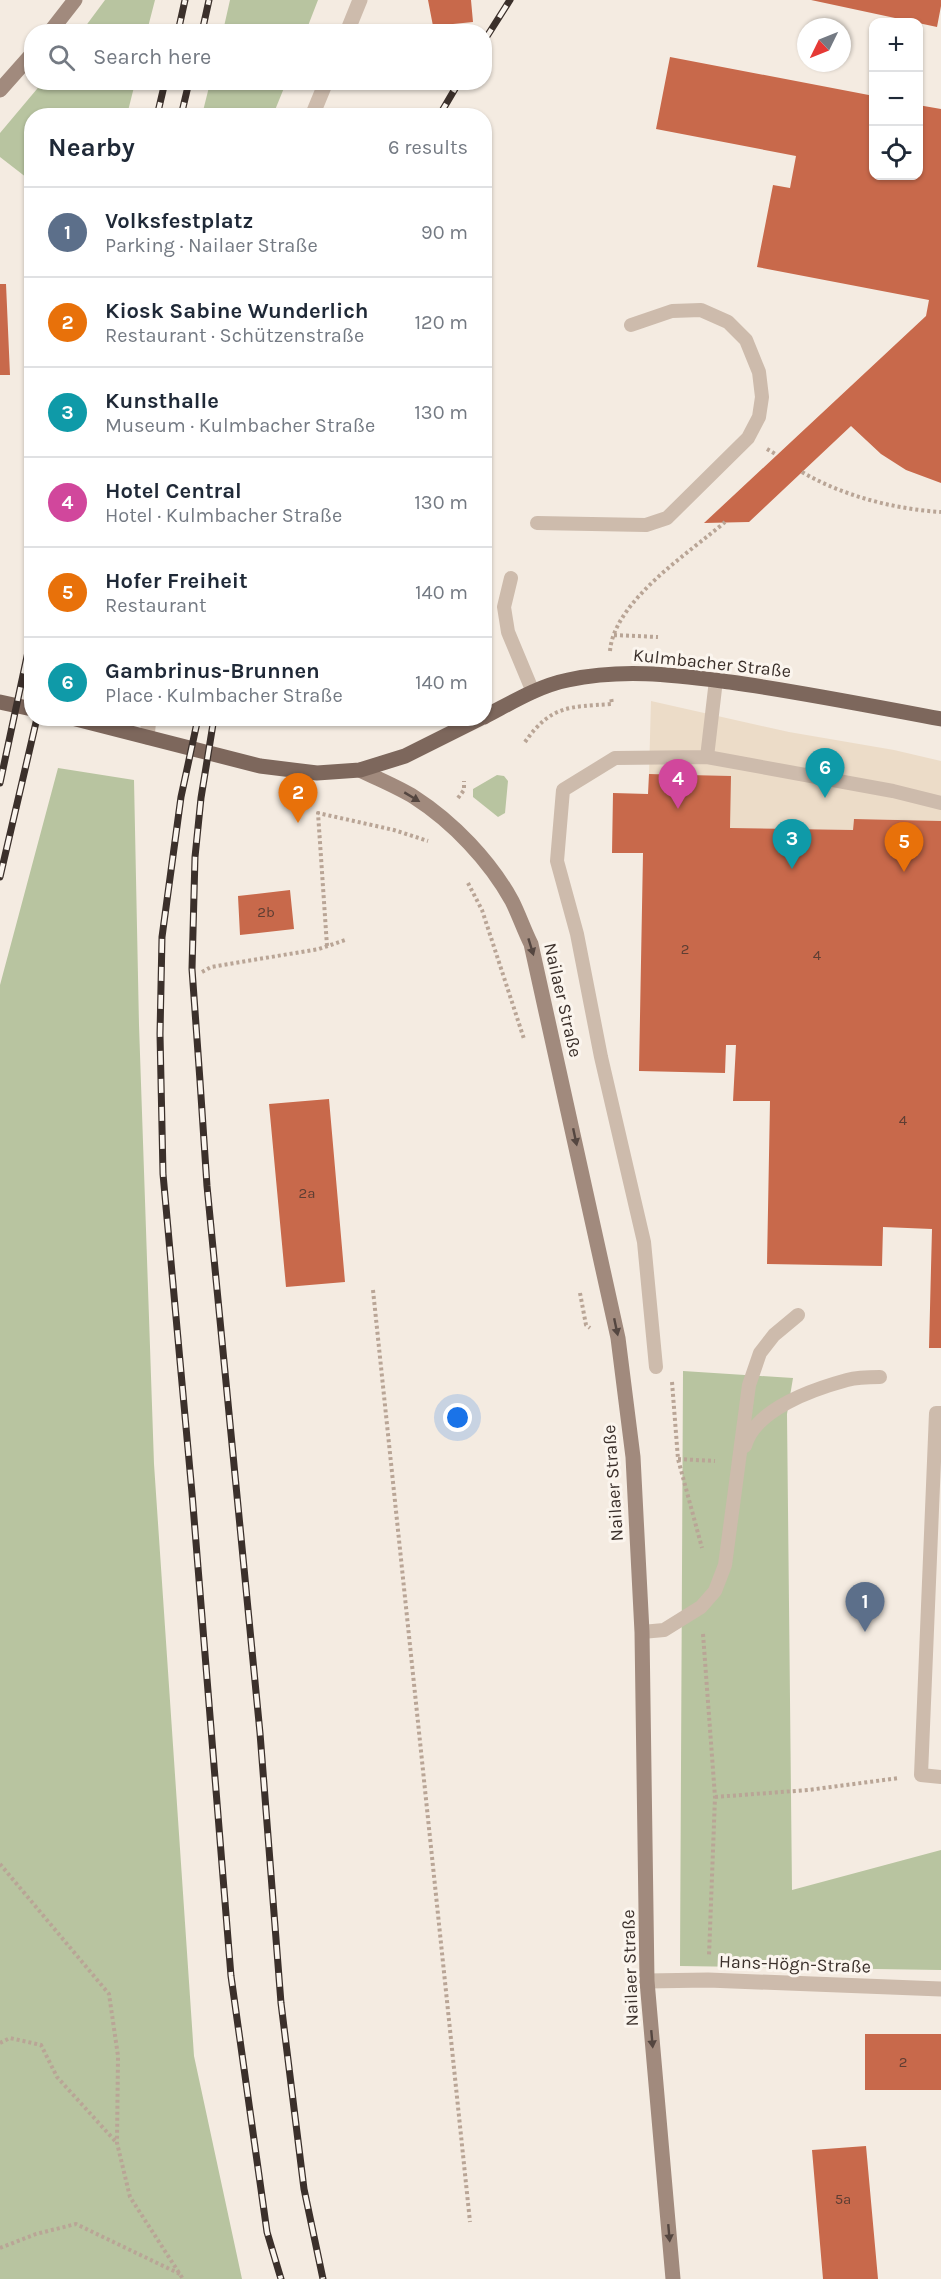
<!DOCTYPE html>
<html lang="en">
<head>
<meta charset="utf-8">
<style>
	body { margin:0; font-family:Karla,sans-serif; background:#f6f6f7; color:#1f2937 }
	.controls { position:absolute; right:18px; top:18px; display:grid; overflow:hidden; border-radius:12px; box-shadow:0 2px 4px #0004 }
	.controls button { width:54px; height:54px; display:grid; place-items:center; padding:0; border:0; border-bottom:2px solid #e0e1e3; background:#fff; color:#1f2937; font:30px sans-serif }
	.compass { position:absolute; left:797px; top:18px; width:54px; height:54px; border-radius:50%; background:#fff; box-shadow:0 2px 4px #0004; rotate:227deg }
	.you { position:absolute; left:458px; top:1418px; width:21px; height:21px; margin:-15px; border:4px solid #fff; border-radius:50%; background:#1a73e8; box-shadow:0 0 0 9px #1a73e833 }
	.badge { display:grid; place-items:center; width:39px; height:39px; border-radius:50%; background:#1a73e8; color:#fff; font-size:20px; font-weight:700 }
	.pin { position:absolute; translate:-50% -50px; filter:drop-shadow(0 2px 3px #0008) }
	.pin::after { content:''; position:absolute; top:32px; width:21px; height:18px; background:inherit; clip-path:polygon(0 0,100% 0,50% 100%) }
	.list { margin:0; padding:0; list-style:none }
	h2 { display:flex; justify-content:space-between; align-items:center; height:78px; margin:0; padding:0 24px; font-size:26px }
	h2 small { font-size:20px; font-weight:400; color:#747a83 }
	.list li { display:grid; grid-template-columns:39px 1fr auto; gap:18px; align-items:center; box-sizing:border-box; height:90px; padding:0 24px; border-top:2px solid #e0e1e3 }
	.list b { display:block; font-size:22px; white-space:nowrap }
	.list p { margin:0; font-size:20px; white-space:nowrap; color:#747a83 }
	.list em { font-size:20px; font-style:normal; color:#747a83 }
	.icon { flex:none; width:33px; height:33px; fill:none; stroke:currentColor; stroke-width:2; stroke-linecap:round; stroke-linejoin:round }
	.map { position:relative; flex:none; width:941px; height:2279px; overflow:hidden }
	.search { position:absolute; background:#fff; box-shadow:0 2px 4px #0004; left:24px; top:24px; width:468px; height:66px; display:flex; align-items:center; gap:15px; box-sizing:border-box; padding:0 21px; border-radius:24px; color:#747a83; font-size:22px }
	.panel { position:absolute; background:#fff; box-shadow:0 2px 4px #0004; left:24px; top:108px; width:468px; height:618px; border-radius:24px }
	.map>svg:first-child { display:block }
	.green { fill:#b8c4a0 }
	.plaza { fill:#ecdcc8 }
	.building { fill:#c8694b }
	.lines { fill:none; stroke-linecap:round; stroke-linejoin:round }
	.path { stroke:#b9a596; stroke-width:4; stroke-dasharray:3 3; stroke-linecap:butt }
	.lane { stroke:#cdbbac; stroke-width:14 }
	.street { stroke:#cdbbac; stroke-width:15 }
	.secondary { stroke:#a18a7d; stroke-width:15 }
	.primary { stroke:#7d675c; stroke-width:15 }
	.rail-casing { stroke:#3b302b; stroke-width:7 }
	.rail { stroke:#fbf5ee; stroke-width:4.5; stroke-dasharray:14; stroke-linecap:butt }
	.oneway { fill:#544640 }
	.labels { text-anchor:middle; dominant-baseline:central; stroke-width:6; stroke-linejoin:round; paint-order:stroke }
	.number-label { font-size:15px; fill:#5e3e33 }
	.street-label { font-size:18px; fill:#3b302b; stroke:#fbf5ee }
</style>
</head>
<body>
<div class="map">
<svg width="941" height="2279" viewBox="0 0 941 2279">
	<rect width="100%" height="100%" fill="#f4ebe1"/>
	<path class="green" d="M 105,0 L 155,0 L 147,31 L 82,31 Z
		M 230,0 L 318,0 L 306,31 L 223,31 Z
		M 42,83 L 135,83 L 127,115 L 32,116 L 31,181 L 0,157 L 0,133 Z
		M 210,83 L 210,82 L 286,83 L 273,115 L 202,115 Z
		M 58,768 L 134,780 L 139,1025 L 154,1464 L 194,2056 L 242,2279 L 0,2279 L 0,985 Z
		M 497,775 L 504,776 L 508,781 L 505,813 L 498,817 L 473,797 L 473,789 Z
		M 683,1371 L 793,1378 L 787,1414 L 792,1890 L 941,1850 L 941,1970 L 680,1966 Z"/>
	<path class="plaza" d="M 651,701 L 789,732 L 894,750 L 941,761 L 941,821 L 854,819 L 853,830 L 730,828 L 730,776 L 649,774 Z"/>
	<path class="building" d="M 428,0 L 471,0 L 473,22 L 433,26 Z
		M 811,0 L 941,0 L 941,6 L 937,27 Z
		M 670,57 L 874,96 L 874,176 L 918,176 L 918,105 L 941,109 L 941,483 L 906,470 L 881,454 L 851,426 L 749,522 L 704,523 L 926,316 L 929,300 L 757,267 L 773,185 L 790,188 L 796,156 L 656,129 Z
		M 0,284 L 6,284 L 10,375 L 0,375 Z
		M 649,774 L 731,776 L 730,828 L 853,830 L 854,819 L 941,821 L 941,1348 L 929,1348 L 932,1229 L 883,1227 L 882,1266 L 767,1264 L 770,1101 L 733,1101 L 736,1045 L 726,1045 L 725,1073 L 639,1071 L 643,853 L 612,853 L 613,793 L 648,794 Z
		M 290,890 L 294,929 L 240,935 L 238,896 Z
		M 329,1099 L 345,1282 L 286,1287 L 269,1104 Z
		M 865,2034 L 941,2034 L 941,2090 L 865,2090 Z
		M 866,2146 L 878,2279 L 823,2279 L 812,2150 Z"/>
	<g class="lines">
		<path class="path" d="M 767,449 L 777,455
			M 802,472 C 843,496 894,509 941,512
			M 614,635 L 658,637
			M 610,651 C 614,601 689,553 725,522
			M 525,742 C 551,705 569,707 612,704 L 611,697
			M 458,798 L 464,790 L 464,781
			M 468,883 L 482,910 L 524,1039
			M 327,946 L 318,813 L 394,830 L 428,841
			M 202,972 L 211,967 L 319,949 L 345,940
			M 373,1290 L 470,2222
			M 580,1293 L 586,1325 L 590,1328
			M 672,1382 L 678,1459 L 702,1548
			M 678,1459 L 715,1461
			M 703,1634 L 715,1797 L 709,1956
			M 715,1797 L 808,1790 L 899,1778
			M 0,1864 L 109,1994 L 118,2056 L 117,2143 L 130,2197 L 183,2279
			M 0,2043 L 10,2038 L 41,2045 L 57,2077 L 116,2142
			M 0,2248 L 36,2234 L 76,2224 L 182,2275"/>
		<path class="lane" d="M 537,523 L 646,525 L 667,518 L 748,438 L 759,417 L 762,397 L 759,372 L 746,340 L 728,322 L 701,310 L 672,311 L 631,325
			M 511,578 L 504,607 L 508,632 L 533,692
			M 716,680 L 707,757 L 893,791 L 941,803
			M 656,1367 L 644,1242 L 601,1057 L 577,934 L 557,861 L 563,790 L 615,758 L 707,757
			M 941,1413 L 936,1413 L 921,1775 L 941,1777
			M 745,1446 C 755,1409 814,1389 847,1380 C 858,1377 870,1377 880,1377
			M 642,1632 L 664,1630 L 701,1607 L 715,1591 L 725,1565 L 749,1385 L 760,1353 L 774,1335 L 798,1315"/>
		<path class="street" d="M 347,32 L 360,0
			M 312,116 L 326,82
			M 147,737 L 149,718
			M 647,1981 L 708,1980 L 941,1989"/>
		<path class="secondary" d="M 50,32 L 75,0
			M 0,90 L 32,54
			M 360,770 C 378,779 398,787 414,797 C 453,822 490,861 512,901 C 519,915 524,930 531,944 L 618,1338 L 633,1457 L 642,1632 L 647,1981 L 673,2279"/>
		<path class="primary" d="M 0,702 L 32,709
			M 484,717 C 511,703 538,686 568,680 C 624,668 674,675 730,682 C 801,692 871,706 941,719
			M 72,718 L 260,766 L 317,773 L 360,770 L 405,756 L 481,718"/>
		<defs>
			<path id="rail" d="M 178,32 L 185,0
				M 202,32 L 209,0
				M 484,41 L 510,0
				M 157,116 L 165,82
				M 181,116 L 189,82
				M 439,116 L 459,82
				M 198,718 L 181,797 L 162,937 L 160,1034 L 163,1174 L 192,1493 L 231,1976 L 267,2232 L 281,2279
				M 214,718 L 201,798 L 195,857 L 192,969 L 200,1081 L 207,1186 L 260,1733 L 281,2003 L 304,2189 L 323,2279
				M 0,783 L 32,633
				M 0,877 L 37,718"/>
		</defs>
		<use href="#rail" class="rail-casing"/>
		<use href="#rail" class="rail"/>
	</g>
	<defs><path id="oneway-solid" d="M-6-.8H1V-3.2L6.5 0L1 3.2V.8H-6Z" transform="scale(1.5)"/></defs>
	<g class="oneway">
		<use href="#oneway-solid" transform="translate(412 797) rotate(31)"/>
		<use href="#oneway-solid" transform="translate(531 947) rotate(73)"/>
		<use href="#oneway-solid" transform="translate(575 1137) rotate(78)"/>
		<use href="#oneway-solid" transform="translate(616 1327) rotate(78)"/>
		<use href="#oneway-solid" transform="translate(652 2039) rotate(85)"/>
		<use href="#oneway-solid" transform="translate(669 2233) rotate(85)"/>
	</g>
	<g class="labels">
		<g class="number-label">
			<text x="266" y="912">2b</text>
			<text x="685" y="949">2</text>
			<text x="817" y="955">4</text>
			<text x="903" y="1120">4</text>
			<text x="307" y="1193">2a</text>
			<text x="903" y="2062">2</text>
			<text x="843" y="2199">5a</text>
		</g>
		<g class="street-label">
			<text transform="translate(712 663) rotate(6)">Kulmbacher Straße</text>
			<text transform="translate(563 1000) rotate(77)">Nailaer Straße</text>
			<text transform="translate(613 1483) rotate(-94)">Nailaer Straße</text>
			<text transform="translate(795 1964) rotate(2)">Hans-Högn-Straße</text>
			<text transform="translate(630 1968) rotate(-92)">Nailaer Straße</text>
		</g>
	</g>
</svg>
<div class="controls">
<button>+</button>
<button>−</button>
<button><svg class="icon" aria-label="locate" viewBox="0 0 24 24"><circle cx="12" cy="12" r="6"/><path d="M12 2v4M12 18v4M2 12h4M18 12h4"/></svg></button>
</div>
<svg class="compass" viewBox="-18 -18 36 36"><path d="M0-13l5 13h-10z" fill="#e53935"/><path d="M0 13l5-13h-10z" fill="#747a83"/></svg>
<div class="you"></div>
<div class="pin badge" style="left:865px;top:1632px;background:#5c6f8a">1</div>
<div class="pin badge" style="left:298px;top:823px;background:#e8710a">2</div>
<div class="pin badge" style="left:792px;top:869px;background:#0f9aa8">3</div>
<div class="pin badge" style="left:678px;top:809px;background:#d1479c">4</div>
<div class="pin badge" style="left:904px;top:872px;background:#e8710a">5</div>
<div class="pin badge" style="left:825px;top:798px;background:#0f9aa8">6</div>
<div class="search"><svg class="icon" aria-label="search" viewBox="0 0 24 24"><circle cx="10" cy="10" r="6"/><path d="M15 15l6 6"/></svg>Search here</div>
<section class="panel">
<h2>Nearby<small>6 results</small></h2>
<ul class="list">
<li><span class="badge" style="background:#5c6f8a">1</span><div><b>Volksfestplatz</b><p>Parking · Nailaer Straße</p></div><em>90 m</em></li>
<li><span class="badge" style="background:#e8710a">2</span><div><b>Kiosk Sabine Wunderlich</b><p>Restaurant · Schützenstraße</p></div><em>120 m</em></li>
<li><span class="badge" style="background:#0f9aa8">3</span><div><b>Kunsthalle</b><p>Museum · Kulmbacher Straße</p></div><em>130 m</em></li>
<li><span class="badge" style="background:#d1479c">4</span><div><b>Hotel Central</b><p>Hotel · Kulmbacher Straße</p></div><em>130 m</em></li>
<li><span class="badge" style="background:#e8710a">5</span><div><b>Hofer Freiheit</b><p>Restaurant</p></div><em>140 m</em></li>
<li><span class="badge" style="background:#0f9aa8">6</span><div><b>Gambrinus-Brunnen</b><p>Place · Kulmbacher Straße</p></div><em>140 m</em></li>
</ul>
</section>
</div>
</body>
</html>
